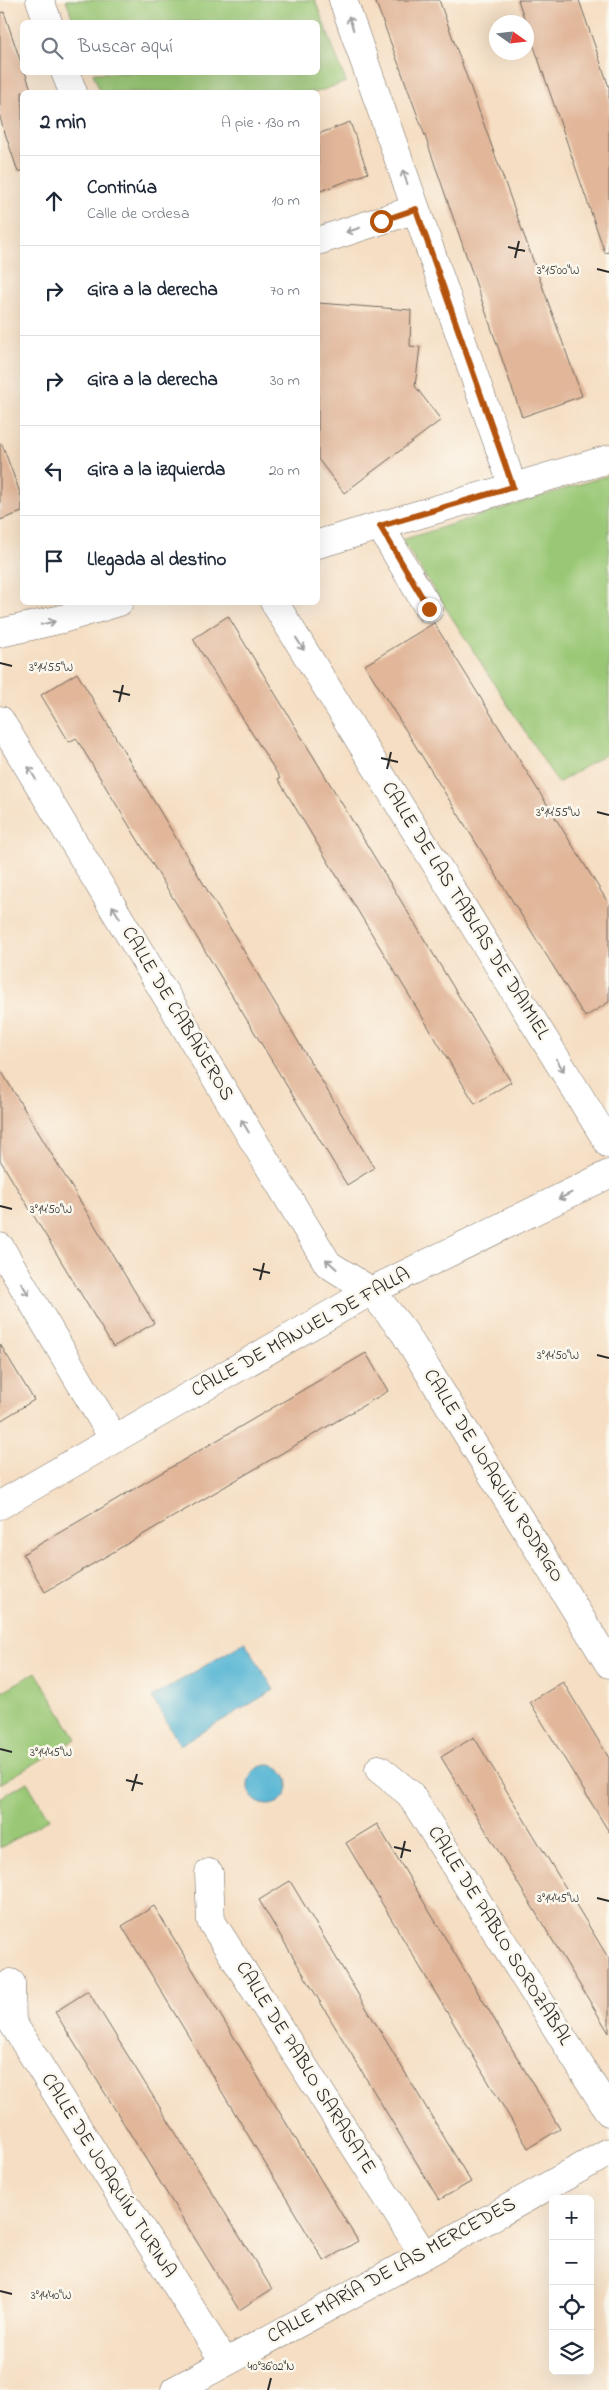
<!DOCTYPE html>
<html lang="es">
<head>
<meta charset="utf-8">
<style>
	body { margin:0; font-family:"Indie Flower",sans-serif; background:#f6f6f7; color:#1f2937 }
	.controls { position:absolute; right:15px; bottom:15px; display:grid; overflow:hidden; border-radius:8px; box-shadow:0 5px 20px #0002 }
	.controls button { width:45px; height:45px; display:grid; place-items:center; padding:0; border:0; border-bottom:1px solid #e0e1e3; background:#fff; color:#1f2937; font:25px sans-serif }
	.compass { position:absolute; left:489px; top:15px; width:45px; height:45px; border-radius:50%; background:#fff; box-shadow:0 5px 20px #0002; rotate:104deg }
	.stop { position:absolute; width:15px; height:15px; margin:-11px; border:4px solid #b45309; border-radius:50%; background:#fff }
	.stop.end { background:#b45309; border-color:#fff; box-shadow:0 1px 5px #0008 }
	.list { margin:0; padding:0; list-style:none }
	h2 { display:flex; justify-content:space-between; align-items:center; height:65px; margin:0; padding:0 20px; font-size:21px }
	h2 small { font-size:16px; font-weight:400; color:#747a83 }
	.list li { display:grid; grid-template-columns:32px 1fr auto; gap:15px; align-items:center; box-sizing:border-box; height:90px; padding:0 20px; border-top:1px solid #e0e1e3 }
	.list b { display:block; font-size:19px; white-space:nowrap }
	.list p { margin:0; font-size:16px; white-space:nowrap; color:#747a83 }
	.list em { font-size:16px; font-style:normal; color:#747a83 }
	.icon { flex:none; width:28px; height:28px; fill:none; stroke:currentColor; stroke-width:2; stroke-linecap:round; stroke-linejoin:round }
	.map { position:relative; flex:none; width:609px; height:2390px; overflow:hidden }
	.search { position:absolute; background:#fff; box-shadow:0 5px 20px #0002; left:20px; top:20px; width:300px; height:55px; display:flex; align-items:center; gap:12px; box-sizing:border-box; padding:0 18px; border-radius:8px; color:#747a83; font-size:19px }
	.panel { position:absolute; background:#fff; box-shadow:0 5px 20px #0002; left:20px; top:90px; width:300px; height:515px; border-radius:8px }
	.map>svg:first-child { display:block }
	.green { fill:#99c775; stroke:#627950 }
	.water { fill:#55b5d4; stroke:#407080 }
	.building { fill:#e1b699 }
	.lines { fill:none; stroke-linecap:round; stroke-linejoin:round }
	.minor-casing { stroke:#726a60; stroke-width:29 }
	.minor { stroke:#fff; stroke-width:28 }
	.oneway { stroke:#a0a0a0 }
	.route { stroke:#b45309; stroke-width:6 }
	.ticks { fill:none; stroke:#2b2b2b; stroke-width:2 }
	.labels { text-anchor:middle; dominant-baseline:central; stroke-width:5; stroke-linejoin:round; paint-order:stroke }
	.street-label { font-size:20px; fill:#2b2b2b; stroke:#fbf7ec }
	.ticks-label { font-size:12px; text-anchor:middle; fill:#2b2b2b; stroke:#fbf7ec; stroke-width:5; stroke-linejoin:round; paint-order:stroke }
</style>
</head>
<body>
<div class="map">
<svg width="609" height="2390" viewBox="0 0 609 2390">
	<rect width="100%" height="100%" fill="#fbf7ec"/>
	<filter id="ink" filterUnits="userSpaceOnUse"><feTurbulence type="fractalNoise" baseFrequency=".02" numOctaves="2"/><feDisplacementMap in="SourceGraphic" scale="10" xChannelSelector="R" yChannelSelector="G"/><feConvolveMatrix kernelMatrix="1 2 1 2 8 2 1 2 1" color-interpolation-filters="sRGB"/></filter>
	<filter id="wash" filterUnits="userSpaceOnUse"><feTurbulence type="fractalNoise" baseFrequency=".0096" numOctaves="4" result="noise"/><feDisplacementMap in="SourceGraphic" scale="20" xChannelSelector="R" yChannelSelector="G"/><feGaussianBlur stdDeviation="1.12" result="paint"/><feColorMatrix in="noise" values="0 0 0 0 0 0 0 0 0 0 0 0 0 0 0 0 0 1.4 0 .05"/><feComposite in="paint" operator="in"/></filter>
	<g filter="url(#wash)">
		<rect width="100%" height="100%" fill="#f5dec3"/>
		<path class="green" d="M 66,0 L 315,0 L 346,82 L 317,92 L 100,92 L 93,73 L 318,72 L 318,22 L 74,22 Z
			M 609,475 L 609,752 L 558,783 L 402,540 Z
			M 36,1672 L 76,1739 L 0,1784 L 0,1693 Z
			M 27,1782 L 49,1819 L 0,1848 L 0,1798 Z"/>
		<path class="water" d="M 245,1642 L 274,1690 L 180,1745 L 152,1697 Z
			M248 1785a20 20 0 1 1 40 0a20 20 0 1 1-40 0Z"/>
		<g id="blocks">
			<path class="building" d="M 375,0 L 439,0 L 582,396 L 522,417 L 424,133 Z
				M 518,0 L 579,0 L 609,87 L 609,252 L 605,253 Z
				M 4,12 L 22,66 L 22,72 L 25,72 L 32,92 L 22,92 L 22,171 L 18,172 L 0,118 L 0,13 Z
				M 350,122 L 368,173 L 318,192 L 318,134 Z
				M 318,303 L 411,310 L 410,346 L 420,347 L 415,386 L 441,420 L 344,493 L 318,459 Z
				M 2,444 L 22,498 L 22,512 L 0,520 L 0,445 Z
				M 228,616 L 511,1082 L 475,1104 L 278,779 L 280,778 L 193,639 Z
				M 434,623 L 609,904 L 609,1002 L 585,1017 L 365,665 Z
				M 77,673 L 374,1168 L 347,1185 L 76,738 L 69,742 L 41,695 Z
				M 0,1069 L 154,1323 L 113,1347 L 0,1160 Z
				M 0,1344 L 34,1400 L 0,1421 Z
				M 366,1353 L 388,1391 L 45,1592 L 23,1554 Z
				M 563,1682 L 609,1758 L 609,1832 L 530,1702 Z
				M 474,1737 L 609,1959 L 609,2033 L 441,1757 Z
				M 377,1824 L 560,2129 L 528,2148 L 346,1843 Z
				M 290,1881 L 471,2182 L 439,2200 L 259,1900 Z
				M 154,1906 L 358,2241 L 324,2261 L 122,1926 Z
				M 88,1991 L 272,2289 L 239,2310 L 55,2012 Z"/>
		</g>
	</g>
	<g filter="url(#ink)">
		<use href="#blocks" fill-opacity="0" stroke="#726a60" stroke-width="1"/>
		<g class="lines">
			<defs>
				<path id="minor" d="M 40,0 L 48,22
					M 343,0 L 513,487
					M 65,72 L 73,92
					M 318,241 L 416,209
					M 380,526 L 429,609
					M 318,544 L 609,459
					M 274,602 L 609,1144
					M 0,633 L 62,619 L 119,602
					M 0,720 L 328,1264 L 371,1291 L 404,1332 L 609,1664
					M 0,1247 L 113,1438
					M 0,1505 L 371,1291 L 609,1174
					M 379,1769 L 410,1794 L 609,2112
					M 209,1873 L 211,1921 L 424,2255
					M 11,1983 L 12,2022 L 225,2363
					M 175,2390 L 424,2255 L 609,2152"/>
			</defs>
			<use href="#minor" class="minor-casing"/>
			<use href="#minor" class="minor"/>
		</g>
		<defs><path id="oneway-shaft" d="M-6 0H5M1.5-3L5.5 0L1.5 3" fill="none" stroke-width="1.6" stroke-linecap="round" stroke-linejoin="round" transform="scale(1.25)"/></defs>
		<g class="oneway">
			<use href="#oneway-shaft" transform="translate(351 23) rotate(-109)"/>
			<use href="#oneway-shaft" transform="translate(405 177) rotate(-109)"/>
			<use href="#oneway-shaft" transform="translate(353 230) rotate(162)"/>
			<use href="#oneway-shaft" transform="translate(48 623) rotate(-13)"/>
			<use href="#oneway-shaft" transform="translate(300 644) rotate(58)"/>
			<use href="#oneway-shaft" transform="translate(32 773) rotate(-121)"/>
			<use href="#oneway-shaft" transform="translate(116 912) rotate(-121)"/>
			<use href="#oneway-shaft" transform="translate(560 1065) rotate(58)"/>
			<use href="#oneway-shaft" transform="translate(245 1126) rotate(-121)"/>
			<use href="#oneway-shaft" transform="translate(565 1196) rotate(154)"/>
			<use href="#oneway-shaft" transform="translate(331 1264) rotate(-138)"/>
			<use href="#oneway-shaft" transform="translate(25 1289) rotate(59)"/>
		</g>
	</g>
	<g class="lines" filter="url(#ink)">
		<path class="route" d="M 381,221 L 416,209 L 513,487 L 380,526 L 429,609"/>
	</g>
	<path class="ticks" d="M 508,247 L 525,251M 515,258 L 519,241M 597,269 L 609,272M 0,663 L 12,666M 113,691 L 130,695M 119,702 L 123,685M 381,758 L 398,762M 387,769 L 391,752M 597,812 L 609,815M 0,1206 L 12,1209M 253,1269 L 270,1273M 260,1280 L 264,1263M 597,1355 L 609,1358M 0,1749 L 12,1752M 126,1780 L 143,1784M 132,1791 L 137,1774M 394,1847 L 411,1851M 401,1858 L 405,1841M 597,1898 L 609,1901M 0,2291 L 12,2294M 268,2390 L 271,2378"/>
	<g class="labels">
		<g class="street-label">
			<text transform="translate(465 911) rotate(58)">CALLE DE LAS TABLAS DE DAIMIEL</text>
			<text transform="translate(177 1014) rotate(59)">CALLE DE CABAÑEROS</text>
			<text transform="translate(301 1333) rotate(-29)">CALLE DE MANUEL DE FALLA</text>
			<text transform="translate(493 1476) rotate(58)">CALLE DE JOAQUÍN RODRIGO</text>
			<text transform="translate(499 1936) rotate(58)">CALLE DE PABLO SOROZÁBAL</text>
			<text transform="translate(305 2068) rotate(58)">CALLE DE PABLO SARASATE</text>
			<text transform="translate(108 2176) rotate(58)">CALLE DE JOAQUÍN TURINA</text>
			<text transform="translate(392 2271) rotate(-29)">CALLE MARÍA DE LAS MERCEDES</text>
		</g>
	</g>
	<g class="ticks-label">
		<text x="558" y="274">3°15'00"W</text>
		<text x="51" y="671">3°14'55"W</text>
		<text x="558" y="816">3°14'55"W</text>
		<text x="51" y="1213">3°14'50"W</text>
		<text x="558" y="1359">3°14'50"W</text>
		<text x="51" y="1756">3°14'45"W</text>
		<text x="558" y="1902">3°14'45"W</text>
		<text x="51" y="2299">3°14'40"W</text>
		<text x="271" y="2370">40°36'02"N</text>
	</g>
</svg>
<div class="controls">
<button>+</button>
<button>−</button>
<button><svg class="icon" aria-label="locate" viewBox="0 0 24 24"><circle cx="12" cy="12" r="6"/><path d="M12 2v4M12 18v4M2 12h4M18 12h4"/></svg></button>
<button><svg class="icon" aria-label="layers" viewBox="0 0 24 24"><path d="M12 4l9 5-9 5-9-5zM3 14l9 5 9-5"/></svg></button>
</div>
<svg class="compass" viewBox="-18 -18 36 36"><path d="M0-13l5 13h-10z" fill="#e53935"/><path d="M0 13l5-13h-10z" fill="#747a83"/></svg>
<div class="stop" style="left:381px;top:221px"></div>
<div class="stop end" style="left:429px;top:609px"></div>
<div class="search"><svg class="icon" aria-label="search" viewBox="0 0 24 24"><circle cx="10" cy="10" r="6"/><path d="M15 15l6 6"/></svg>Buscar aquí</div>
<section class="panel">
<h2>2 min<small>A pie · 130 m</small></h2>
<ul class="list">
<li><svg class="icon" aria-label="ahead" viewBox="0 0 24 24"><path d="M12 20V5M6 11l6-6 6 6"/></svg><div><b>Continúa</b><p>Calle de Ordesa</p></div><em>10 m</em></li>
<li><svg class="icon" aria-label="right" viewBox="0 0 24 24"><path d="M7 20v-9h11M14 6l5 5-5 5"/></svg><div><b>Gira a la derecha</b></div><em>70 m</em></li>
<li><svg class="icon" aria-label="right" viewBox="0 0 24 24"><path d="M7 20v-9h11M14 6l5 5-5 5"/></svg><div><b>Gira a la derecha</b></div><em>30 m</em></li>
<li><svg class="icon" aria-label="left" viewBox="0 0 24 24"><path d="M17 20v-9H6M10 6l-5 5 5 5"/></svg><div><b>Gira a la izquierda</b></div><em>20 m</em></li>
<li><svg class="icon" aria-label="arrive" viewBox="0 0 24 24"><path d="M6 21V4h12l-3 4 3 4H6"/></svg><div><b>Llegada al destino</b></div></li>
</ul>
</section>
</div>
</body>
</html>
